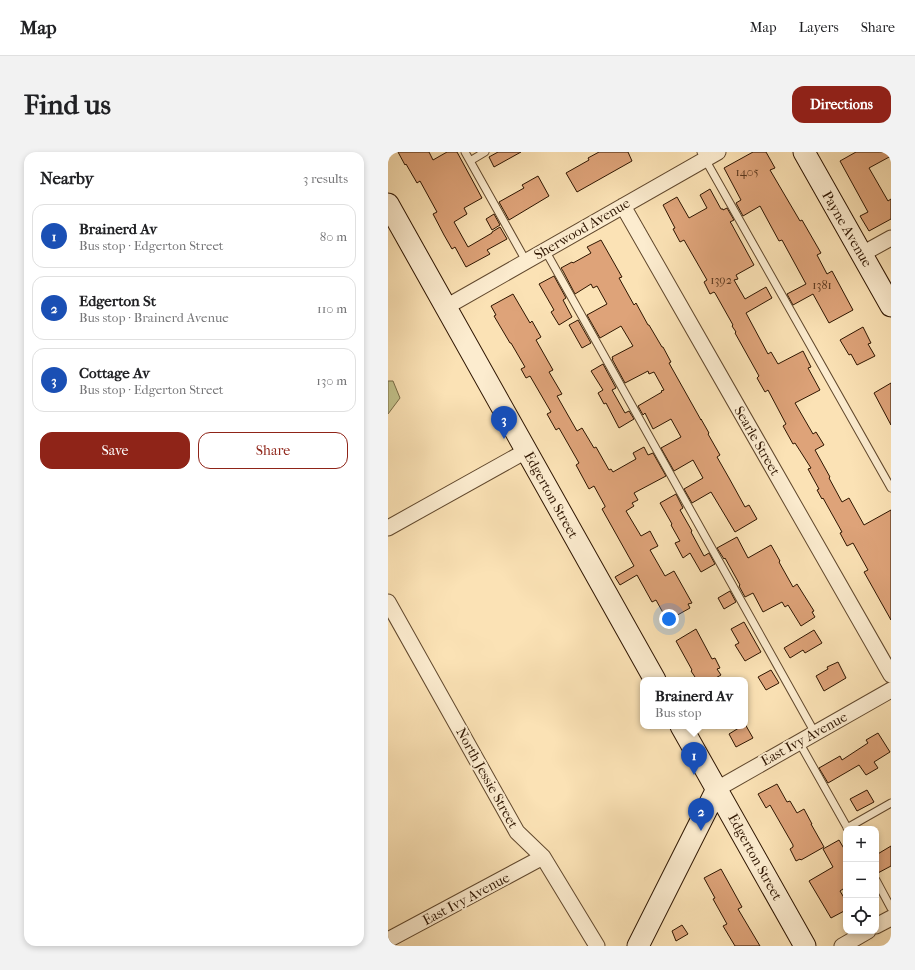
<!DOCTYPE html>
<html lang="en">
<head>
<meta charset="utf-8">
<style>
	body { margin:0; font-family:"IM FELL French Canon",serif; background:#f2f2f2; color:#202124 }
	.controls { position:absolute; right:12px; bottom:12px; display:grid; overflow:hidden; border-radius:8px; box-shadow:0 2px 6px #0003 }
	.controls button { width:36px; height:36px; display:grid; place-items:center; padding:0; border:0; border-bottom:1px solid #e0e0e0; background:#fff; color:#202124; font:20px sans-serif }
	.you { position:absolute; left:281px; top:467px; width:14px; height:14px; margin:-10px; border:3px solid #fff; border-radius:50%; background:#1a73e8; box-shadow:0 0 0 6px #1a73e833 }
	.badge { display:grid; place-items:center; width:26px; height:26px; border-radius:50%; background:#8f2418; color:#fff; font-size:13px; font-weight:700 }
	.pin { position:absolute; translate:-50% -33px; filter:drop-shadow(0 1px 2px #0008) }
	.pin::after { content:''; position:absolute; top:21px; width:14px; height:12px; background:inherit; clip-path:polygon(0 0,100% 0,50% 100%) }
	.popup { position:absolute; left:252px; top:525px; width:108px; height:52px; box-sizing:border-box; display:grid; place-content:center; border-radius:8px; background:#fff; filter:drop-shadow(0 1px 3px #0005); font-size:13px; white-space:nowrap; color:#757577 }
	.popup b { font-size:15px; color:#202124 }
	.popup::after { content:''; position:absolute; left:50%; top:100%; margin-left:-8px; border:8px solid transparent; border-top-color:#fff }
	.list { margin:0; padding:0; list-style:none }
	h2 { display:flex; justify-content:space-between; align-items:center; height:52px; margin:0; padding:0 16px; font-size:17px }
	h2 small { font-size:13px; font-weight:400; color:#757577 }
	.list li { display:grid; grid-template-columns:26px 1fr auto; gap:12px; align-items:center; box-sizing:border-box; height:64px; margin:0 8px 8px; padding:0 8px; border:1px solid #e0e0e0; border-radius:12px }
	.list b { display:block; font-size:15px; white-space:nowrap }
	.list p { margin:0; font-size:13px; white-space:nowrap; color:#757577 }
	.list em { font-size:13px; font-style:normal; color:#757577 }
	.actions { display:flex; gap:8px; padding:12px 16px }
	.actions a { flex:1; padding:9px 0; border:1px solid #8f2418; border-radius:12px; text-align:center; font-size:14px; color:#8f2418 }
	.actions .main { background:#8f2418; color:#fff }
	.icon { flex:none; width:22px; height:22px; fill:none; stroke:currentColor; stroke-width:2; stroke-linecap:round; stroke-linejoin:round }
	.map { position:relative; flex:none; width:503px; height:794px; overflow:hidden; border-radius:12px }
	header { display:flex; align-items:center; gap:24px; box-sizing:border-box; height:56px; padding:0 20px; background:#fff; border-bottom:1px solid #e0e0e0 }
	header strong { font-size:19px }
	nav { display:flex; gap:22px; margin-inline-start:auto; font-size:14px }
	.intro { display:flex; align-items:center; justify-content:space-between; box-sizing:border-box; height:96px; padding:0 24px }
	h1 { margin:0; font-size:28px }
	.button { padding:10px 18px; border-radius:12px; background:#8f2418; color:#fff; font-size:14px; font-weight:700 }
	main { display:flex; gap:24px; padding:0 24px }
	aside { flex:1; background:#fff; border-radius:12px; box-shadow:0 2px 6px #0003 }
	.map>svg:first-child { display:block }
	.green { fill:#c2c28b; stroke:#786c46 }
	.building { fill:#dea379; stroke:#2e1500 }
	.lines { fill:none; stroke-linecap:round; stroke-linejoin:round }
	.lane-casing { stroke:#61482d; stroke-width:9 }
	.street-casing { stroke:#61482d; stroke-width:17 }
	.secondary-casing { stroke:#2e1500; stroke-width:23 }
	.lane { stroke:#fceccf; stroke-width:7 }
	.street { stroke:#fceccf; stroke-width:15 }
	.secondary { stroke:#fceccf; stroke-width:21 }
	.labels { text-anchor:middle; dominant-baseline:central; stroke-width:4; stroke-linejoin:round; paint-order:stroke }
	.number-label { font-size:12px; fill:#5a381e }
	.street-label { font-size:14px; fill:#2e1500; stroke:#fceccf }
</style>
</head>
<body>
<header>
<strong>Map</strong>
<nav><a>Map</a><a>Layers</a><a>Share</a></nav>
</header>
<div class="intro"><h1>Find us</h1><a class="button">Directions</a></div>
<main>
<aside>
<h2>Nearby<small>3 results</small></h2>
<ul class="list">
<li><span class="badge" style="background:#1a4fb4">1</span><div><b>Brainerd Av</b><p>Bus stop · Edgerton Street</p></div><em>80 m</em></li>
<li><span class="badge" style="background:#1a4fb4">2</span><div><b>Edgerton St</b><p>Bus stop · Brainerd Avenue</p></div><em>110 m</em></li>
<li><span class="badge" style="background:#1a4fb4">3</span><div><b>Cottage Av</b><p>Bus stop · Edgerton Street</p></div><em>130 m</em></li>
</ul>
<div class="actions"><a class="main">Save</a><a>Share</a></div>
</aside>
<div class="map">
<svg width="503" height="794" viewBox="0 0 503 794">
	<rect width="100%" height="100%" fill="#fbe2b5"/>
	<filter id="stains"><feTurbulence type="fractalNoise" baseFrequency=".005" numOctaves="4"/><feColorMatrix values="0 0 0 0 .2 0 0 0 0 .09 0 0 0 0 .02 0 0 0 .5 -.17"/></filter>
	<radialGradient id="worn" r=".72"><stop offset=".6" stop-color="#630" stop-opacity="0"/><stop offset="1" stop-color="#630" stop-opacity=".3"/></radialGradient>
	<path class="green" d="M 0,229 L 5,229 L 12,246 L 0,262 Z"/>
	<path class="building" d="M 10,0 L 41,0 L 45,8 L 59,0 L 69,0 L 94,46 L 76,56 L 79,62 L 66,70 L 80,95 L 104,81 L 104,80 L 112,75 L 119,87 L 99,98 L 102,102 L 78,115 L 67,95 L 64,97 L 56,83 L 45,62 L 49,60 L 32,29 L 29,31 L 18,12 L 17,13 Z
		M 110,0 L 133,0 L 106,15 L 101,5 Z
		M 211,0 L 240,0 L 244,9 L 189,40 L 178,21 L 201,8 L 200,6 Z
		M 365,0 L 378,0 L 387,16 L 382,18 L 412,69 L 414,68 L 433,101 L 429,103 L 439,122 L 444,119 L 465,158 L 441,171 L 425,142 L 405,153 L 399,142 L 418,132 L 394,88 L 391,89 L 372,54 L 355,64 L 348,51 L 353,48 L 336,16 Z
		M 468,0 L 503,0 L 503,4 L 481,16 L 500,49 L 503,47 L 503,67 L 481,79 L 472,64 L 480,60 L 452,9 Z
		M 150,24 L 161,44 L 121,68 L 111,50 L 136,36 L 134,33 Z
		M 322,37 L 333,57 L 335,57 L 335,58 L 339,56 L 346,68 L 342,70 L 343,71 L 366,113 L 348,123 L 350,127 L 346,128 L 357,147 L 378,135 L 384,146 L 358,161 L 380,202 L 383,200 L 390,212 L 415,199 L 423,215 L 420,216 L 432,238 L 407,251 L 425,282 L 428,280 L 436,293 L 427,298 L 442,325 L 441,326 L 454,350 L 461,346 L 476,373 L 503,358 L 503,468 L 476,420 L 480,418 L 465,391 L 459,394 L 452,381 L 454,380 L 435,346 L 434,347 L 429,338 L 431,337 L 420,317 L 423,316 L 407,291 L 405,292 L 395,274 L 398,272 L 380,238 L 377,240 L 369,226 L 371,224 L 347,181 L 348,180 L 344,174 L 345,173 L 327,141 L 326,140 L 322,142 L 316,130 L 319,128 L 296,88 L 292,90 L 285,77 L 287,76 L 275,53 L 289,45 L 301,66 L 319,56 L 312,43 Z
		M 106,62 L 112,73 L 104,78 L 98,67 Z
		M 213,88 L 234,125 L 231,126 L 246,153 L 248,151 L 260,173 L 261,173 L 274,195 L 275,195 L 283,210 L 281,211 L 313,268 L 313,267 L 321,281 L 320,282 L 332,303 L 329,305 L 341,326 L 357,355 L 361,353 L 369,367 L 347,380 L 323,340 L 304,351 L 296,337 L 315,326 L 305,308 L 286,319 L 273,296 L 293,285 L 283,267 L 265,277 L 257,261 L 255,263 L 250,254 L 274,240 L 273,239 L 276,238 L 266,220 L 261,222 L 260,219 L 237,231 L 224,207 L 225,207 L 224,205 L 245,194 L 233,174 L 212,186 L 199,163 L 219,152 L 209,134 L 205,136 L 203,132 L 187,142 L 175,119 L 173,116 L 184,110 L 185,111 L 203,101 L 199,95 Z
		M 166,124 L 178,146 L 175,148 L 184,165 L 171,173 L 163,160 L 166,158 L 151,132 Z
		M 125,142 L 142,171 L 144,169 L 153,185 L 148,188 L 165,218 L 161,220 L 174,242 L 169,244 L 189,279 L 194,276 L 206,296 L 208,295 L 221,318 L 223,317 L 225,320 L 248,307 L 245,301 L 256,295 L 260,303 L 265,301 L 278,324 L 246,341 L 250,348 L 244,351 L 246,354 L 238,359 L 253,384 L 262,379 L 270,394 L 262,398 L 277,424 L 286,419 L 304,451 L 300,452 L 302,456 L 286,465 L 286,464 L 279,468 L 268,448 L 264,450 L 249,423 L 232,433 L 227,425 L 246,414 L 214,357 L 217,355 L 217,354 L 206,334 L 201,337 L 188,313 L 191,311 L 171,276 L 168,278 L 159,262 L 163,260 L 142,224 L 138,226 L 133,217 L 137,215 L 123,191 L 122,191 L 106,164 L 108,163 L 103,154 Z
		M 190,168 L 203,191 L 194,196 L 181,173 Z
		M 475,175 L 483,191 L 480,192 L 487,204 L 469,213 L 463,202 L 461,203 L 452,188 Z
		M 215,212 L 228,236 L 224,238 L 237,261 L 241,259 L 246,267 L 231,276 L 218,251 L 216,252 L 210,241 L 215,238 L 203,219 Z
		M 503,231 L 503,273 L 486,241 Z
		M 288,342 L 295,356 L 292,358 L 304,379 L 303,380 L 316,404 L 321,401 L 327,412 L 313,420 L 302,401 L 295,406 L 287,391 L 292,389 L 283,373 L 284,372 L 272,351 Z
		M 349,385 L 360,406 L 383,393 L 392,409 L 391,410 L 405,435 L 409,432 L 426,459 L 424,460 L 427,465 L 413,474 L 400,453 L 397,455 L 394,450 L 375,460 L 365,441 L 357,445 L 351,434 L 352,433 L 337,406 L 336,407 L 329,396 Z
		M 342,439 L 348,450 L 336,457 L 330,446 Z
		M 356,470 L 373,500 L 357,509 L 347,493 L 351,491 L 343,477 Z
		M 308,477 L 324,507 L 327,506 L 332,516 L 329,517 L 333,523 L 324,528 L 309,528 L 303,519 L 304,518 L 288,489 Z
		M 426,478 L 434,491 L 417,501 L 415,498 L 402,506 L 396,496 Z
		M 450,510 L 458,526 L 436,539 L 428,524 L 440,517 L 439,515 Z
		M 383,518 L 391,531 L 378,538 L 370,525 Z
		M 357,572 L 365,586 L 348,595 L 341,582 L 354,574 L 357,574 Z
		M 490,581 L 502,600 L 486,610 L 490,616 L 478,623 L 471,613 L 440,631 L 431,616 L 452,604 L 454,608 L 480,591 L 478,588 Z
		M 389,632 L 399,650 L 402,649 L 409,661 L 416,657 L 424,672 L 423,672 L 436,695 L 413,708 L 412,707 L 408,709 L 402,697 L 405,695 L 405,693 L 382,653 L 378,656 L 370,642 Z
		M 479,638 L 486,650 L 469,659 L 462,647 Z
		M 451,688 L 458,700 L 458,735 L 452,739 L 458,749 L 458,758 L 443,766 L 421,729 L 445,715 L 435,697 Z
		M 503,694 L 503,714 L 488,722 L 488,703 Z
		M 333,717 L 354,755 L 350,757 L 372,794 L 347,794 L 335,774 L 339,772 L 325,747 L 327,746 L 316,726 Z
		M 294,773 L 300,782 L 288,789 L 284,779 Z"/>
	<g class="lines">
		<defs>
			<path id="lane" d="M 77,0 L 138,109
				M 313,0 L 503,336
				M 82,9 L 97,0
				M 157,98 L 427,581
				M 411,590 L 460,677
				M 459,676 L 503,651
				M 488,728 L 503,756"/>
			<path id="street" d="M 235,54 L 503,523
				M 474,102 L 503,86
				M 58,155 L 330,0
				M 0,376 L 138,299
				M 0,450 L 129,680 L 155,705 L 209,794
				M 329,637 L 503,538
				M 488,774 L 503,766
				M 0,788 L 155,705
				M 454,794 L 480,779"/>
			<path id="secondary" d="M 416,0 L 503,154
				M 0,52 L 267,528
				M 293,574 L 417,794
				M 250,794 L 329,637"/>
		</defs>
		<use href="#lane" class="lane-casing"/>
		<use href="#street" class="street-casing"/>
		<use href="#secondary" class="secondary-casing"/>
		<use href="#lane" class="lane"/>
		<use href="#street" class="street"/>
		<use href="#secondary" class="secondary"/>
	</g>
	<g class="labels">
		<g class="number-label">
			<text x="359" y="20">1405</text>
			<text x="333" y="128">1392</text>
			<text x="434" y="133">1381</text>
		</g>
		<g class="street-label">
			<text transform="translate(194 77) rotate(-30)">Sherwood Avenue</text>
			<text transform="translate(459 77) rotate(60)">Payne Avenue</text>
			<text transform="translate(369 289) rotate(60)">Searle Street</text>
			<text transform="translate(163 343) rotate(61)">Edgerton Street</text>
			<text transform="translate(416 587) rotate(-29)">East Ivy Avenue</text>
			<text transform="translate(99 626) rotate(61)">North Jessie Street</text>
			<text transform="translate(367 705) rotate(61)">Edgerton Street</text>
			<text transform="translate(78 747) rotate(-28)">East Ivy Avenue</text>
		</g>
	</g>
	<rect width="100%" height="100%" filter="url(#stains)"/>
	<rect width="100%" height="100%" fill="url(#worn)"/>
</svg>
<div class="controls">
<button>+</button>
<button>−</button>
<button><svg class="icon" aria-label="locate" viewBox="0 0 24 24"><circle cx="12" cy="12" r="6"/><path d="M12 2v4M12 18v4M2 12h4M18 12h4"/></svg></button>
</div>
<div class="you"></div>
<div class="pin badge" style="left:306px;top:623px;background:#1a4fb4">1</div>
<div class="popup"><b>Brainerd Av</b>Bus stop</div>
<div class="pin badge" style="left:313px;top:679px;background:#1a4fb4">2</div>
<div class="pin badge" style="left:116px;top:287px;background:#1a4fb4">3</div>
</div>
</main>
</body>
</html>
